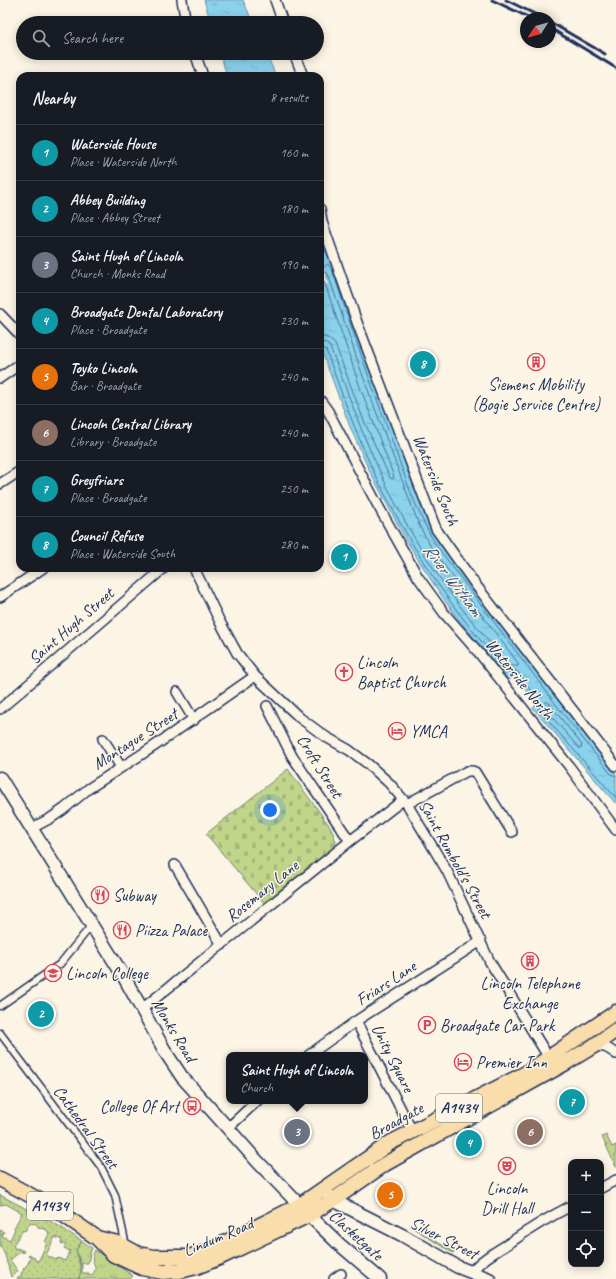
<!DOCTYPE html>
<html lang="en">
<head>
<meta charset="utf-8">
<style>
	body { margin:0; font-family:Caveat,sans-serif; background:#20242c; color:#f1f3f6 }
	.controls { position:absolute; right:12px; bottom:12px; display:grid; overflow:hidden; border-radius:8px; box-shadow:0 2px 10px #0003 }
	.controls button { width:36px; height:36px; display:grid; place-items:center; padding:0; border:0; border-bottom:1px solid #363941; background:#171b24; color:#f1f3f6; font:20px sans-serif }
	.compass { position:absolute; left:520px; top:12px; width:36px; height:36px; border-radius:50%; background:#171b24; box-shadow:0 2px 10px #0003; rotate:234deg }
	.you { position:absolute; left:270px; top:810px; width:14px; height:14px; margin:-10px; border:3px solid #fff; border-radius:50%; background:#1a73e8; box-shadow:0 0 0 6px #1a73e833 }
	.badge { display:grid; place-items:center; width:26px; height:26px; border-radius:50%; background:#1a73e8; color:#fff; font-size:13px; font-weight:700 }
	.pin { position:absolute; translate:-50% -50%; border:2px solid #fff; box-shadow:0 1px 4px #0006 }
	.popup { position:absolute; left:226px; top:1052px; width:142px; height:52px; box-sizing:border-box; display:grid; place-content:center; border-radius:8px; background:#171b24; filter:drop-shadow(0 1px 3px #0005); font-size:13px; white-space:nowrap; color:#9ea1a6 }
	.popup b { font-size:15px; color:#f1f3f6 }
	.popup::after { content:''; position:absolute; left:50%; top:100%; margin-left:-8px; border:8px solid transparent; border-top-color:#171b24 }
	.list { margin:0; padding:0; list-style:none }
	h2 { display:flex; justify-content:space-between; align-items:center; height:52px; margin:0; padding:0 16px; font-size:17px }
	h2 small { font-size:13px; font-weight:400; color:#9ea1a6 }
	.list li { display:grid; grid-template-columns:26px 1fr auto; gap:12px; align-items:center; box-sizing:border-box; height:56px; padding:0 16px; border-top:1px solid #363941 }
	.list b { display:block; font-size:15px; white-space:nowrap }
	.list p { margin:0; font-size:13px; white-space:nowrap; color:#9ea1a6 }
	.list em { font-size:13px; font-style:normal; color:#9ea1a6 }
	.icon { flex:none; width:22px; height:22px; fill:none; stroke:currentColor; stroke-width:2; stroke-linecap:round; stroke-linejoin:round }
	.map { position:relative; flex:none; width:616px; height:1279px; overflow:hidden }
	.search { position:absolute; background:#171b24; box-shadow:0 2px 10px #0003; left:16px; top:16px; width:308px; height:44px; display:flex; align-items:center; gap:10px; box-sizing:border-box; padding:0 14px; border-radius:22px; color:#9ea1a6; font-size:15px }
	.panel { position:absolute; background:#171b24; box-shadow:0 2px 10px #0003; left:16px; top:72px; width:308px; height:500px; border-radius:12px }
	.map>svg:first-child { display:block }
	.grass { fill:url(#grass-tufts); stroke:#6e8274 }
	.cemetery { fill:url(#cemetery-stones); stroke:#6e8274 }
	.garden { fill:url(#garden-dots); stroke:#6e8274; fill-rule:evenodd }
	.water { fill:url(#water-ripples); stroke:#5e91b3 }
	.pier { fill:#fcf5e5 }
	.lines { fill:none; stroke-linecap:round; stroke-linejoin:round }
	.shore { stroke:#487097; stroke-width:1 }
	.pedestrian-casing { stroke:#1b2f5e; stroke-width:9 }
	.minor-casing { stroke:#1b2f5e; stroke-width:12 }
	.secondary-casing { stroke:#1b2f5e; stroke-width:15 }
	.primary-casing { stroke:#1b2f5e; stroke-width:17 }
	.pedestrian { stroke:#fcf5e5; stroke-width:6 }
	.minor { stroke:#fcf5e5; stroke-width:9 }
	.secondary { stroke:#fcf5e5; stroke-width:12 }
	.primary { stroke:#f9ddab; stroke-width:14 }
	.rail { stroke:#1b2f5e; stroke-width:3 }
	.labels { text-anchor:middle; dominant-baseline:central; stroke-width:3; stroke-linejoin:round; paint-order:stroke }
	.shield { fill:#fcf5e5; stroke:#5e6a86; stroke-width:1 }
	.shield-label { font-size:16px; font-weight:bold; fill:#1b2f5e }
	.poi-label { font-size:17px; fill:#1b2f5e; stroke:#fcf5e5; text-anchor:start }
	.street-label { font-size:17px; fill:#1b2f5e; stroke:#fcf5e5 }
	.water-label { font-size:18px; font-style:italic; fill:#375882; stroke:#fcf5e5 }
</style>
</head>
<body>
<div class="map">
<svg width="616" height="1279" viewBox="0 0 616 1279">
	<defs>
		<pattern id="grass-tufts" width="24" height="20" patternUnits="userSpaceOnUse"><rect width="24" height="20" fill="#c1d58a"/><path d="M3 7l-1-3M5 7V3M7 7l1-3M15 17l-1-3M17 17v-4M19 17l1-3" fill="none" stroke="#a5b77a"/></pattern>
		<pattern id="cemetery-stones" width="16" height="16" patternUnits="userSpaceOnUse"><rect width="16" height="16" fill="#c1d58a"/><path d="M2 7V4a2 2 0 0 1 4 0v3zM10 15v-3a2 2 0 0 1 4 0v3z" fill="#a5b77a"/></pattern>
		<pattern id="garden-dots" width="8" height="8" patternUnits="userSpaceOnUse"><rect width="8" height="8" fill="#c1d58a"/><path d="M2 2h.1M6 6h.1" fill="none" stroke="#a5b77a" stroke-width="1.8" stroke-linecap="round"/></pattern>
		<pattern id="water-ripples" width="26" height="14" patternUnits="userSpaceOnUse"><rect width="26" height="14" fill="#8bd2ec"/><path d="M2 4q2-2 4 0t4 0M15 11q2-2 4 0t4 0" fill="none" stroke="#77b5cd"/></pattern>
	</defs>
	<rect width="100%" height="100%" fill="#fcf5e5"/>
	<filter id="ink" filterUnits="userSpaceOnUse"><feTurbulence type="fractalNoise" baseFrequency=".025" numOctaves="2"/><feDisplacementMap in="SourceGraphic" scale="8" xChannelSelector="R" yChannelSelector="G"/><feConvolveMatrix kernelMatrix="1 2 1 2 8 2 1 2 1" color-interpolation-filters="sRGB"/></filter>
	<g filter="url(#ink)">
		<path class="grass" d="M 606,1135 L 612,1147 L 616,1145 L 616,1167 L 602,1137 Z
			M 410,1226 L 454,1252 L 453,1253 Z
			M 82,1241 L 92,1248 L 90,1253 L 88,1263 L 82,1263 L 82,1273 L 89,1273 L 89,1275 L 92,1275 C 101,1264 87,1264 95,1250 L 133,1276 L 130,1279 L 67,1279 L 81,1265 L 76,1250 Z"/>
		<path class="cemetery" d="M 288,769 L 331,828 L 336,842 L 333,849 L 264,903 L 206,834 Z"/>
		<path class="garden" d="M 0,1195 L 59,1226 L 82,1241 L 76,1250 L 81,1269 L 79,1279 L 17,1279 L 22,1275 L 21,1273 L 24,1270 L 23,1269 L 28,1264 L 28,1263 L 31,1257 L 28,1255 L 29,1254 L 34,1257 L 35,1260 L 37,1261 L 39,1260 L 47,1243 L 45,1242 L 49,1234 L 47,1230 L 38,1227 L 37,1225 L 35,1223 L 33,1224 L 30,1223 L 25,1231 L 23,1230 L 13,1245 L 15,1249 L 17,1248 L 24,1251 L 23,1253 L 21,1251 L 10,1260 L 18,1271 L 11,1277 L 5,1255 L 0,1245 L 0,1230 L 4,1232 L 2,1236 L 10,1240 L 15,1229 L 14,1228 L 22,1213 L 6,1204 L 0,1205 ZM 55,1237 L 62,1240 L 61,1243 L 66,1245 L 64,1248 L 70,1251 L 65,1261 L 58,1258 L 56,1260 L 46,1255 Z"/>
		<path class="water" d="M 204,0 L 243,0 L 253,23 L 211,23 Z
			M 220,53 L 266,53 L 276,76 L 227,76 Z
			M 320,229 L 328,250 L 320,253 Z
			M 328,251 L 411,480 L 427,521 L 439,543 L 564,708 L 616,774 L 616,804 L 533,708 L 536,705 L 516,675 L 509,680 L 455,615 L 433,583 L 406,540 L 368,468 L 350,427 L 320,347 L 320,265 L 322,263 L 320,254 Z"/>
		<path class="pier" d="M 323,265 L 328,284 L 324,285 L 320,268 L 320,266 Z"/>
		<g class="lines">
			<path class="shore" d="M 320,268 L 323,268 L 328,264 L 333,272 C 351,328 371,383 391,438 C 404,474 416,512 436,545 L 561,711 L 611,774 L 616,776
				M 320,273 L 326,272 L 328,274 L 365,382 L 419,525 L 432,549 L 518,663 L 518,666 L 509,666 C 494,647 478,629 463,610 C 428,565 399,514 376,463 C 358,425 346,386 330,347 L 326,343 L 320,342
				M 320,279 L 324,281 L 359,384 L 394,477 L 393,479 L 390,478 L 364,421 L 335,344 L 328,338 L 320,336
				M 320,347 L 323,348 L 326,350 C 340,389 354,428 371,466 C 395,517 424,567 458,612 C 474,633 491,653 508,673 L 510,673 L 515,671 L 519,673 L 539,703 L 539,710 L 616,798
				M 546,702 L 548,702 L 582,745 L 581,748 L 579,748 L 545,709 Z"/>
			<defs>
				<path id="pedestrian" d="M 0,1006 L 60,964 L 91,926
					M 0,1033 L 101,1167 L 115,1195 L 126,1246"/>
				<path id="minor" d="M 182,0 L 186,23
					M 275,0 L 283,23
					M 195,53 L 203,76
					M 294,53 L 303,76
					M 320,209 L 322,222 L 358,325 L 436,529 L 475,584 L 616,766
					M 0,314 L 20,335
					M 0,378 L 20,364
					M 320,400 L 328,411 L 376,502 L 418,577 L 444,613 L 479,653 L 569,766 L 616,830
					M 0,484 L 20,471
					M 194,568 L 220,622 L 237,653 L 255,676 L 300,718 L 326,737 L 349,750 L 368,764 L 389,783 L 407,804 L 447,871 L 490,962 L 549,1058
					M 0,597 L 43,568
					M 177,692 L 194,720
					M 267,706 L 292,756 L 350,841
					M 0,709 L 164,568
					M 103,739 L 121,767
					M 407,804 L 467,771 L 472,771 L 475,772 L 512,832
					M 32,828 L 51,818 L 64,809 L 88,789 L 153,747 L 255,676
					M 175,865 L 222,945
					M 142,1009 L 350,841 L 403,800
					M 356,1021 L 412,1131
					M 594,1047 C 604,1045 608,1048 616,1054
					M 309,1055 L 356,1021 L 481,941
					M 228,1128 L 257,1101
					M 601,1188 L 616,1180
					M 471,1272 C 481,1260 495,1252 508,1244 C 528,1230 549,1217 571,1206
					M 334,1279 L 341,1274"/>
				<path id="secondary" d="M 0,778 L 124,977 L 166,1053 L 182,1077 L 258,1162 L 309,1215 L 339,1244 L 380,1279
					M 328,1195 L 333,1200 L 402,1235 L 458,1267 L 489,1279"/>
				<path id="primary" d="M 0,1179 L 52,1207 L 97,1238 L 114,1255 L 142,1268 L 163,1272 L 180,1271 L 196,1267 L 221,1257 L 309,1215 L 333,1200 L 385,1164 L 564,1064 L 592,1047 L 616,1030
					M 97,1238 L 118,1243 L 138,1254 L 154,1257 L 188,1257 L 206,1252 L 300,1205 L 390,1143 L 526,1073 L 616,1012"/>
			</defs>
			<use href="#pedestrian" class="pedestrian-casing"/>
			<use href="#minor" class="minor-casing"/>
			<use href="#secondary" class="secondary-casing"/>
			<use href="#primary" class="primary-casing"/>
			<use href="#pedestrian" class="pedestrian"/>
			<use href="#minor" class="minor"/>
			<use href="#secondary" class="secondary"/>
			<use href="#primary" class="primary"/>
			<path class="rail" d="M 492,0 L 530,18
				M 506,0 L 543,18
				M 550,22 L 605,54
				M 550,28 L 616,68"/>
		</g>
	</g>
	<defs>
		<symbol id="building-ring" viewBox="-11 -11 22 22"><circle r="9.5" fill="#fcf5e5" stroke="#d1495b" stroke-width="1.5"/><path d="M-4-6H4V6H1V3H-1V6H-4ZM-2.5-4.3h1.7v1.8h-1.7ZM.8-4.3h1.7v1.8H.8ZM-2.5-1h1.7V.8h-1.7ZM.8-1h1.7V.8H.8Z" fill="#d1495b"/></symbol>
		<symbol id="church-ring" viewBox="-11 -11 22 22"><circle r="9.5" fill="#fcf5e5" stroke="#d1495b" stroke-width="1.5"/><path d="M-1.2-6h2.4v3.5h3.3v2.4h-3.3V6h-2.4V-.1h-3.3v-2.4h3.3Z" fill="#d1495b"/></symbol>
		<symbol id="hotel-ring" viewBox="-11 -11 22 22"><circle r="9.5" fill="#fcf5e5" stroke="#d1495b" stroke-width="1.5"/><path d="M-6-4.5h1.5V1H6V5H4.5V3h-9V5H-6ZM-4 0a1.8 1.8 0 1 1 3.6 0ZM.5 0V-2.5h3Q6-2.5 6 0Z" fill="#d1495b"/></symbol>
		<symbol id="restaurant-ring" viewBox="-11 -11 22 22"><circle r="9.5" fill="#fcf5e5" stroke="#d1495b" stroke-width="1.5"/><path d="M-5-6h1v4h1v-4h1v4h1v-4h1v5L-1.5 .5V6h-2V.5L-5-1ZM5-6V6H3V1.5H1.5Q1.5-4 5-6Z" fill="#d1495b"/></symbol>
		<symbol id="university-ring" viewBox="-11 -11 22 22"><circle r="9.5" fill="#fcf5e5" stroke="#d1495b" stroke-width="1.5"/><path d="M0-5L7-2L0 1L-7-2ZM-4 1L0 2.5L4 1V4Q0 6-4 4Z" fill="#d1495b"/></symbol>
		<symbol id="parking-ring" viewBox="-11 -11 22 22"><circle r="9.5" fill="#fcf5e5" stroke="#d1495b" stroke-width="1.5"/><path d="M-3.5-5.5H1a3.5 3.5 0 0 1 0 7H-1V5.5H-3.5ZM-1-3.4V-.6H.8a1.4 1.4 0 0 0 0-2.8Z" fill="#d1495b"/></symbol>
		<symbol id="bus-ring" viewBox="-11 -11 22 22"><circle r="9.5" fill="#fcf5e5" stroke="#d1495b" stroke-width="1.5"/><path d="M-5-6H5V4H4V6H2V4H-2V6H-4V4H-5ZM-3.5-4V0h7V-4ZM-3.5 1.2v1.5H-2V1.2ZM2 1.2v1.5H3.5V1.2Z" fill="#d1495b"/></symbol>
		<symbol id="theatre-ring" viewBox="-11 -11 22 22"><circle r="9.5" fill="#fcf5e5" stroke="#d1495b" stroke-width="1.5"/><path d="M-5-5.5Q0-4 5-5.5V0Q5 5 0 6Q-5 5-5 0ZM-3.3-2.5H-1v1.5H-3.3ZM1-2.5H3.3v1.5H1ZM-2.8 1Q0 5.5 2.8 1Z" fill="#d1495b"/></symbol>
	</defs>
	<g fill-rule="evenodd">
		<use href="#building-ring" x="526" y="352" width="20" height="20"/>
		<use href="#church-ring" x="334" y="662" width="20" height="20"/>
		<use href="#hotel-ring" x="387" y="721" width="20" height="20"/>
		<use href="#restaurant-ring" x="90" y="885" width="20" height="20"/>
		<use href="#restaurant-ring" x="112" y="920" width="20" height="20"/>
		<use href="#building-ring" x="520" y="951" width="20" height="20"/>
		<use href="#university-ring" x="43" y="963" width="20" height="20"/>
		<use href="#parking-ring" x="417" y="1015" width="20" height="20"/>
		<use href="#hotel-ring" x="453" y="1052" width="20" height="20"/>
		<use href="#bus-ring" x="182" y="1096" width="20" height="20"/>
		<use href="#theatre-ring" x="497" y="1156" width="20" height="20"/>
	</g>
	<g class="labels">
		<g class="shield">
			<rect x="436" y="1094" width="46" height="28" rx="3"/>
			<rect x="27" y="1192" width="46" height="28" rx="3"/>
		</g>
		<g class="shield-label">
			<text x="459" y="1108">A1434</text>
			<text x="50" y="1206">A1434</text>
		</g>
		<g class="poi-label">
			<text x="536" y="384" text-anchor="middle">Siemens Mobility<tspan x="536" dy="20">(Bogie Service Centre)</tspan></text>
			<text x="357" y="662">Lincoln<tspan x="357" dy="20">Baptist Church</tspan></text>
			<text x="410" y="731">YMCA</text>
			<text x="113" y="895">Subway</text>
			<text x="135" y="930">Piizza Palace</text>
			<text x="66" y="973">Lincoln College</text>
			<text x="530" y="983" text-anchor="middle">Lincoln Telephone<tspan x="530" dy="20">Exchange</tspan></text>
			<text x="440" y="1025">Broadgate Car Park</text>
			<text x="476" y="1062">Premier Inn</text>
			<text x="179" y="1106" text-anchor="end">College Of Art</text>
			<text x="507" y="1188" text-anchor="middle">Lincoln<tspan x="507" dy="20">Drill Hall</tspan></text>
		</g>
		<g class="street-label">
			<text transform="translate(436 480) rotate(68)">Waterside South</text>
			<text transform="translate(71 626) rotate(-41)">Saint Hugh Street</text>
			<text transform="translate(520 679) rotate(51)">Waterside North</text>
			<text transform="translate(135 739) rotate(-33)">Montague Street</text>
			<text transform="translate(320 766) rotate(58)">Croft Street</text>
			<text transform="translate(455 859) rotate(61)">Saint Rumbold's Street</text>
			<text transform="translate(262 891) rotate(-39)">Rosemary Lane</text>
			<text transform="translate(386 983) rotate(-33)">Friars Lane</text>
			<text transform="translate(174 1030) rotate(59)">Monks Road</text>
			<text transform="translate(393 1058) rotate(63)">Unity Square</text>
			<text transform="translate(396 1121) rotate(-29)">Broadgate</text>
			<text transform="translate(86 1127) rotate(54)">Cathedral Street</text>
			<text transform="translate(356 1235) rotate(42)">Clasketgate</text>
			<text transform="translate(218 1237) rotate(-23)">Lindum Road</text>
			<text transform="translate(444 1238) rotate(27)">Silver Street</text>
		</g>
		<g class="water-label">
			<text transform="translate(453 580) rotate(53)">River Witham</text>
		</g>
	</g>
</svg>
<div class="controls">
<button>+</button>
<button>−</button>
<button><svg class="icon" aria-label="locate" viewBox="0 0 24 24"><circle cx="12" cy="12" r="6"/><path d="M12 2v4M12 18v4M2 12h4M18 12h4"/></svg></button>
</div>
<svg class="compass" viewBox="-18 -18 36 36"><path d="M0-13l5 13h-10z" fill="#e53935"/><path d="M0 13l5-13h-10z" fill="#9ea1a6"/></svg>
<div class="you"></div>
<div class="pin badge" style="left:344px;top:557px;background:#0f9aa8">1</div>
<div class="pin badge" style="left:41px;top:1014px;background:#0f9aa8">2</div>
<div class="pin badge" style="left:297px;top:1132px;background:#6b7280">3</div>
<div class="popup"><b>Saint Hugh of Lincoln</b>Church</div>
<div class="pin badge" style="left:469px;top:1143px;background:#0f9aa8">4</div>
<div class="pin badge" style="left:390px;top:1195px;background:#e8710a">5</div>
<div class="pin badge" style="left:530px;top:1132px;background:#8d6e63">6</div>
<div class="pin badge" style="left:572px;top:1102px;background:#0f9aa8">7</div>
<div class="pin badge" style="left:423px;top:364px;background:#0f9aa8">8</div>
<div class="search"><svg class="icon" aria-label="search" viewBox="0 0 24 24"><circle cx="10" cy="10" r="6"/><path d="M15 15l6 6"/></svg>Search here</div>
<section class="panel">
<h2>Nearby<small>8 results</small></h2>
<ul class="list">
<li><span class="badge" style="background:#0f9aa8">1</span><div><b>Waterside House</b><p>Place · Waterside North</p></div><em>160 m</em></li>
<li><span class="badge" style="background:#0f9aa8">2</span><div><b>Abbey Building</b><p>Place · Abbey Street</p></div><em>180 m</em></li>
<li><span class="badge" style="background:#6b7280">3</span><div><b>Saint Hugh of Lincoln</b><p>Church · Monks Road</p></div><em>190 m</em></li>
<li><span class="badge" style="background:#0f9aa8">4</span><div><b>Broadgate Dental Laboratory</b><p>Place · Broadgate</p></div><em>230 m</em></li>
<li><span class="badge" style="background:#e8710a">5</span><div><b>Toyko Lincoln</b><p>Bar · Broadgate</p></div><em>240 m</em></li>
<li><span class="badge" style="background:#8d6e63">6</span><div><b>Lincoln Central Library</b><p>Library · Broadgate</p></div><em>240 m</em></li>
<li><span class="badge" style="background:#0f9aa8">7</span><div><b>Greyfriars</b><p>Place · Broadgate</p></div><em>250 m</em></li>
<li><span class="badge" style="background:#0f9aa8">8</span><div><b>Council Refuse</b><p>Place · Waterside South</p></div><em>280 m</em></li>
</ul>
</section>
</div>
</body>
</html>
